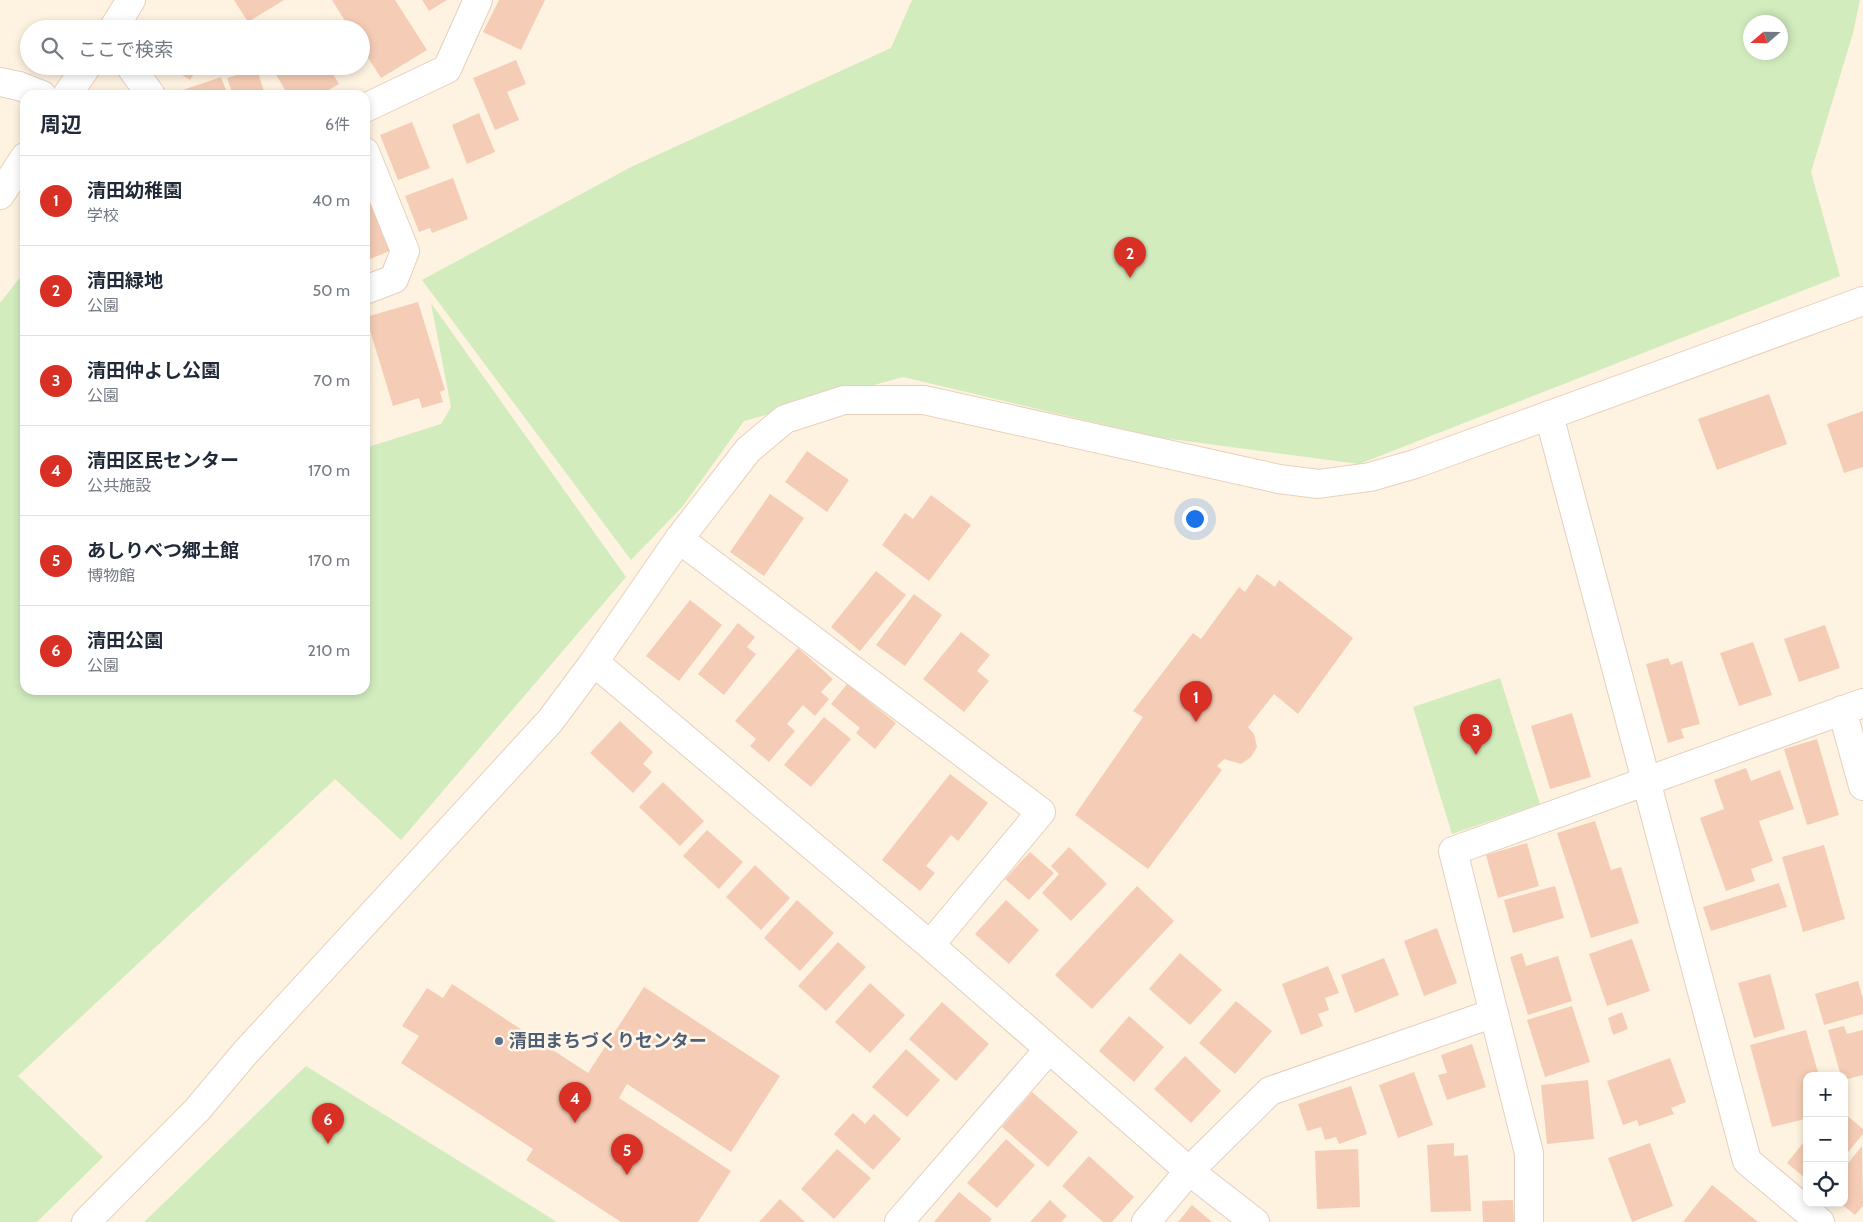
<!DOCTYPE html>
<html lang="ja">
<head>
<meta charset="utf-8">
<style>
	body { margin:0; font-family:Cabin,"Noto Sans JP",sans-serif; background:#f6f6f7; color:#1f2937 }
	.controls { position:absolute; right:15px; bottom:15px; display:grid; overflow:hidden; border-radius:10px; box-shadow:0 2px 8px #0003 }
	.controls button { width:45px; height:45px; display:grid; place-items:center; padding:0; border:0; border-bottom:1px solid #e0e1e3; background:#fff; color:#1f2937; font:25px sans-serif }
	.compass { position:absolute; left:1743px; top:15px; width:45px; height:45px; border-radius:50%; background:#fff; box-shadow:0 2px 8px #0003; rotate:250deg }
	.you { position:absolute; left:1194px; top:518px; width:18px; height:18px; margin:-12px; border:4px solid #fff; border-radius:50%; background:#1a73e8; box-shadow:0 0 0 8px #1a73e833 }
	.badge { display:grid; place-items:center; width:32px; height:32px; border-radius:50%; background:#d93025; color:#fff; font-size:16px; font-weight:700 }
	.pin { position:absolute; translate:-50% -41px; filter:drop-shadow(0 1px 2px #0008) }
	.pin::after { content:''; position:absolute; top:26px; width:18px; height:15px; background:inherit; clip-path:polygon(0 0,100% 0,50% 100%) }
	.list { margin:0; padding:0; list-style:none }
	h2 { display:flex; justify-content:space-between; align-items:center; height:65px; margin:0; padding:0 20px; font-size:21px }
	h2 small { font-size:16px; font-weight:400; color:#747a83 }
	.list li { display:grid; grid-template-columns:32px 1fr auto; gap:15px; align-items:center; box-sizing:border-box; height:90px; padding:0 20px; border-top:1px solid #e0e1e3 }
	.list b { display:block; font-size:19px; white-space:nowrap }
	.list p { margin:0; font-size:16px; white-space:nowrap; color:#747a83 }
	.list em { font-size:16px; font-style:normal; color:#747a83 }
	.icon { flex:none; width:28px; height:28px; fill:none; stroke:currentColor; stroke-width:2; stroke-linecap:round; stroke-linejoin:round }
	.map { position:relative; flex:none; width:1863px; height:1222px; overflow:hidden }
	.search { position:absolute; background:#fff; box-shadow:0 2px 8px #0003; left:20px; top:20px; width:350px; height:55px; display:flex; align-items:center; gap:12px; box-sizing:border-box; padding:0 18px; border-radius:28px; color:#747a83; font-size:19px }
	.panel { position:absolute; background:#fff; box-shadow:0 2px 8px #0003; left:20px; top:90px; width:350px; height:605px; border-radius:15px }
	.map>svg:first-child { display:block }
	.green { fill:#d2ecbe; fill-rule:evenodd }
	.building { fill:#f5cdb6 }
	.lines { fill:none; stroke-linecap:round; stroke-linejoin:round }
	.street-casing { stroke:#e5cfbe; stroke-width:30 }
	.secondary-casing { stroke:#ead0bb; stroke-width:30 }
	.street { stroke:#fff; stroke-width:28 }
	.secondary { stroke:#fff; stroke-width:28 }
	.service-dot { fill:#5c6f8a; stroke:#fff5e8; stroke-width:2 }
	.labels { text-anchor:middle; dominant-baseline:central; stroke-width:5; stroke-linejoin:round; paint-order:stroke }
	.service-label { font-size:18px; font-weight:bold; fill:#4e5e75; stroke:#fff5e8; text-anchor:start }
</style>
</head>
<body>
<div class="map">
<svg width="1863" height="1222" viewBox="0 0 1863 1222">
	<rect width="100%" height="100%" fill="#fef2e0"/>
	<path class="green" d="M 912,0 L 1860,0 L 1853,33 L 1811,172 L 1840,276 L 1359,464 L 1156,437 L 903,377 L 744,421 L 683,506 L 631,560 L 422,280 L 631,167 L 891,48 ZM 1750,22 L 1780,22 L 1780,52 L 1750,52 Z
		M 25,271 L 25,690 L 365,690 L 365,448 L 441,424 L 451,407 L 431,303 L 626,577 L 401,840 L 335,779 L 18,1076 L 103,1157 L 37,1222 L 0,1222 L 0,303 Z
		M 1500,678 L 1540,804 L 1452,834 L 1413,707 Z
		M 306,1066 L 557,1222 L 144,1222 Z"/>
	<path class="building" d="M 234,0 L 284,0 L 248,22 Z
		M 332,0 L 395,0 L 427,50 L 381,78 L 361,47 L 361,29 L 350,29 Z
		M 422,0 L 447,0 L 429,11 Z
		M 499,0 L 545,0 L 521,50 L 483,32 Z
		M 300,21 L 305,29 L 287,29 Z
		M 516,60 L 526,84 L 507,92 L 519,120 L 495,130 L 473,78 Z
		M 168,66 L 199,66 L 190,80 Z
		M 271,66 L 328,66 L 339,84 L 320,95 L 288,95 Z
		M 257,69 L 265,95 L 233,95 L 227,78 Z
		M 221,77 L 228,95 L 185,95 L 183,90 Z
		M 479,113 L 495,152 L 467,164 L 452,125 Z
		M 412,122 L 430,168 L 398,180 L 380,135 Z
		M 453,178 L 468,219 L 432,233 L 430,228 L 419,232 L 405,196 Z
		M 368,194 L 392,250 L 365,261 L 365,196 Z
		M 418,302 L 445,390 L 440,392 L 443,402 L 422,408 L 419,398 L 393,406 L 366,317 Z
		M 1769,394 L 1787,444 L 1717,470 L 1698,419 Z
		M 1863,411 L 1863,467 L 1844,473 L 1827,424 Z
		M 807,451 L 849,480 L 827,512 L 785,482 Z
		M 770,494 L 804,518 L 764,576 L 730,552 Z
		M 931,495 L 971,525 L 929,581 L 882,545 L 905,513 L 913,519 Z
		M 876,571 L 906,595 L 860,651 L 831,627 Z
		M 1257,574 L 1275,587 L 1279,580 L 1353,638 L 1298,714 L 1274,694 L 1248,727 L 1254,734 L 1257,747 L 1251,757 L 1241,764 L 1224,759 L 1217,766 L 1222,770 L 1148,869 L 1075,815 L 1143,717 L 1133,711 L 1193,633 L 1201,639 L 1239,587 L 1245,592 Z
		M 914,594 L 942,615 L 905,666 L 876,645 Z
		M 690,600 L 722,625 L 679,681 L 646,656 Z
		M 738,623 L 755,637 L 747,647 L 756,654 L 724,695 L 698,674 Z
		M 1825,625 L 1840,668 L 1799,682 L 1784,639 Z
		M 961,632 L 990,655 L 977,671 L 989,681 L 964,712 L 923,679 Z
		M 1753,642 L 1772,695 L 1739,706 L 1720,653 Z
		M 798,648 L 833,679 L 821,692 L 829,699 L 815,716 L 803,705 L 787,724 L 795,731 L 769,762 L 750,746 L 756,739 L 735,721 Z
		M 1668,658 L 1671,665 L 1682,661 L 1700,724 L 1681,729 L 1684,738 L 1668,743 L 1646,664 Z
		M 847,684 L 896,723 L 875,749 L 856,733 L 860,728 L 831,704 Z
		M 1572,713 L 1591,777 L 1550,789 L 1531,726 Z
		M 824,717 L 851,739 L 811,787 L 784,765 Z
		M 620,721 L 653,752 L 643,764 L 652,772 L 633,793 L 590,753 Z
		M 1817,739 L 1839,815 L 1807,825 L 1784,749 Z
		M 1746,768 L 1751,781 L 1780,770 L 1794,809 L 1759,821 L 1773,861 L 1751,869 L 1755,881 L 1726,891 L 1700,818 L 1724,809 L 1714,780 Z
		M 950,774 L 988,803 L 958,841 L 951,835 L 926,866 L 935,873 L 920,891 L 882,860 Z
		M 663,782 L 704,821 L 680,846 L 639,807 Z
		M 1595,821 L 1611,870 L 1621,867 L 1639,923 L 1591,938 L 1557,833 Z
		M 707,830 L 743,862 L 719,889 L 683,856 Z
		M 1527,843 L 1539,886 L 1498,898 L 1486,855 Z
		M 1824,845 L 1845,919 L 1803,932 L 1782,857 Z
		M 1069,847 L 1107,884 L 1071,921 L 1042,893 L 1059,874 L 1051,866 Z
		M 1030,852 L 1054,873 L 1029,900 L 1005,879 Z
		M 755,865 L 790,898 L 761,930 L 726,897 Z
		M 1779,883 L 1787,907 L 1711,931 L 1703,907 Z
		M 1137,886 L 1174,921 L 1092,1009 L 1055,975 Z
		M 1555,886 L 1564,918 L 1513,933 L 1504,900 Z
		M 797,900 L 834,933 L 800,971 L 764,938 Z
		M 1006,900 L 1039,930 L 1009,964 L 975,934 Z
		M 1437,928 L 1457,983 L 1424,996 L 1404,941 Z
		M 1632,939 L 1650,991 L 1607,1006 L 1589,954 Z
		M 838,942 L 866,967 L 826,1011 L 798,986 Z
		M 1180,953 L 1222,990 L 1190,1025 L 1149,989 Z
		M 1522,953 L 1526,966 L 1558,956 L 1572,1001 L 1528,1015 L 1510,957 Z
		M 1384,958 L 1399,995 L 1355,1013 L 1341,975 Z
		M 1328,966 L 1339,993 L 1325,998 L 1329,1010 L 1318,1014 L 1323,1026 L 1301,1035 L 1282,984 Z
		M 1770,974 L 1785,1029 L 1754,1038 L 1738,983 Z
		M 1858,981 L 1863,999 L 1863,1014 L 1824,1025 L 1815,994 Z
		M 870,983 L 905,1015 L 870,1053 L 835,1022 Z
		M 452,984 L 588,1073 L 644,987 L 780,1076 L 731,1152 L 627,1084 L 619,1098 L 731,1171 L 698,1222 L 621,1222 L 526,1160 L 533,1149 L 401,1063 L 419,1036 L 402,1026 L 427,988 L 443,998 Z
		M 1236,1001 L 1272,1031 L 1235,1074 L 1199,1043 Z
		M 942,1002 L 989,1044 L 956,1081 L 909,1039 Z
		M 1572,1006 L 1590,1062 L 1545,1077 L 1527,1020 Z
		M 1622,1012 L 1628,1029 L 1613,1035 L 1608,1018 Z
		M 1129,1016 L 1164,1047 L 1134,1082 L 1099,1051 Z
		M 1844,1026 L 1847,1034 L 1863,1030 L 1863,1075 L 1844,1080 L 1844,1076 L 1841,1076 L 1828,1030 Z
		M 1806,1030 L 1819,1076 L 1807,1076 L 1807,1115 L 1801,1120 L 1772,1127 L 1750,1045 Z
		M 1472,1044 L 1486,1087 L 1447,1100 L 1438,1075 L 1447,1073 L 1441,1055 Z
		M 906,1049 L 940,1080 L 907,1117 L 872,1087 Z
		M 1185,1056 L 1221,1091 L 1191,1123 L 1154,1089 Z
		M 1670,1058 L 1686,1102 L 1671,1108 L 1674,1114 L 1639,1126 L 1637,1120 L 1623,1125 L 1607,1081 Z
		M 1414,1072 L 1433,1125 L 1398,1138 L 1379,1085 Z
		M 1588,1080 L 1594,1139 L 1547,1144 L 1541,1085 Z
		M 1351,1086 L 1367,1134 L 1339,1144 L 1336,1137 L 1325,1140 L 1321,1127 L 1307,1131 L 1298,1104 Z
		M 1032,1092 L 1078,1132 L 1048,1167 L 1002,1127 Z
		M 853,1113 L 865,1124 L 874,1114 L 901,1139 L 873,1170 L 834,1134 Z
		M 1844,1113 L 1863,1129 L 1863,1134 L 1844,1157 Z
		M 1807,1138 L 1807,1175 L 1805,1178 L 1787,1163 Z
		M 1006,1139 L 1035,1165 L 997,1208 L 967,1183 Z
		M 1454,1143 L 1454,1156 L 1468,1155 L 1471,1211 L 1431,1212 L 1427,1145 Z
		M 1650,1143 L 1673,1206 L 1632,1222 L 1608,1158 Z
		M 1862,1146 L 1863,1206 L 1855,1215 L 1840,1203 L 1844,1203 L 1844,1168 Z
		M 837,1149 L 871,1178 L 834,1219 L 801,1189 Z
		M 1358,1149 L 1360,1207 L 1317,1209 L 1315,1151 Z
		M 1089,1156 L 1134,1197 L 1112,1222 L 1103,1222 L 1062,1186 Z
		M 1712,1185 L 1758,1222 L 1683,1222 Z
		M 959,1192 L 992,1219 L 989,1222 L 934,1222 Z
		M 780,1199 L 805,1222 L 759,1222 Z
		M 1050,1200 L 1067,1216 L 1061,1222 L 1030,1222 Z
		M 1513,1200 L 1514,1222 L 1483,1222 L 1482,1201 Z
		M 1192,1205 L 1212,1222 L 1178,1222 Z"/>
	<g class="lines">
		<defs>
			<path id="street" d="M 130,66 L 151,95
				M 0,82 L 19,86 L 42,95
				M 365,108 L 447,69 L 478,0
				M 365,152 L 405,251 L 394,279 L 365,290
				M 1549,415 L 1747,1161 L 1820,1222
				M 679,539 L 1041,812 L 930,945
				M 594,662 L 930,945 L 1189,1171 L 1255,1222
				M 1842,710 L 1863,786
				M 899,1222 L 1049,1049
				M 1146,1222 L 1189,1171 L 1270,1091 L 1494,1013
				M 1529,1222 L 1529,1153 L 1453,851 L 1863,703"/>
			<path id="secondary" d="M 113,29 L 131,0
				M 67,95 L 87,66
				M 0,195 L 25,157
				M 86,1222 L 197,1110 L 245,1053 L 550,721 L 594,662 L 679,539 L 748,450 L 785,419 L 844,400 L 924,400 L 1279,479 L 1318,484 L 1370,477 L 1415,464 L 1863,301"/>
		</defs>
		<use href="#street" class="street-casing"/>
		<use href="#secondary" class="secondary-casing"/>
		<use href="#street" class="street"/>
		<use href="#secondary" class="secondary"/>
	</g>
	<circle class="service-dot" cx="499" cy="1041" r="5"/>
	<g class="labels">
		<g class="service-label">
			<text x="509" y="1041">清田まちづくりセンター</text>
		</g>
	</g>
</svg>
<div class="controls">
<button>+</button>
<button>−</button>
<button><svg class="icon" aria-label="locate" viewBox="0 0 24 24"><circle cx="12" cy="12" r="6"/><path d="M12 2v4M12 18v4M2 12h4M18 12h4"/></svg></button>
</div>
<svg class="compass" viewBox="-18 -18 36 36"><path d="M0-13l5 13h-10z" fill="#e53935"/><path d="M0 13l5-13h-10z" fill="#747a83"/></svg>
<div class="you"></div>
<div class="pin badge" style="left:1196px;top:722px">1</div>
<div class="pin badge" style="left:1130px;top:278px">2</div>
<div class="pin badge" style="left:1476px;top:755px">3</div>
<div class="pin badge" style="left:575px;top:1123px">4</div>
<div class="pin badge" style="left:627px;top:1175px">5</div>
<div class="pin badge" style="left:328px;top:1144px">6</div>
<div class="search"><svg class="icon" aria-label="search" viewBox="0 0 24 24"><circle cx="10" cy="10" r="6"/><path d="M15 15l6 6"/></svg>ここで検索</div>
<section class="panel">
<h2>周辺<small>6件</small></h2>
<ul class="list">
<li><span class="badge">1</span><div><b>清田幼稚園</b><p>学校</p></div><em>40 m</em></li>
<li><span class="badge">2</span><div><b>清田緑地</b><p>公園</p></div><em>50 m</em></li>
<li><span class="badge">3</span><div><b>清田仲よし公園</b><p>公園</p></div><em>70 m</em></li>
<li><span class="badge">4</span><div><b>清田区民センター</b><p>公共施設</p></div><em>170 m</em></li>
<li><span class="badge">5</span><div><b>あしりべつ郷土館</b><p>博物館</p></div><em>170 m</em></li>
<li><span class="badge">6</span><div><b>清田公園</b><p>公園</p></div><em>210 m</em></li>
</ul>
</section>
</div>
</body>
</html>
